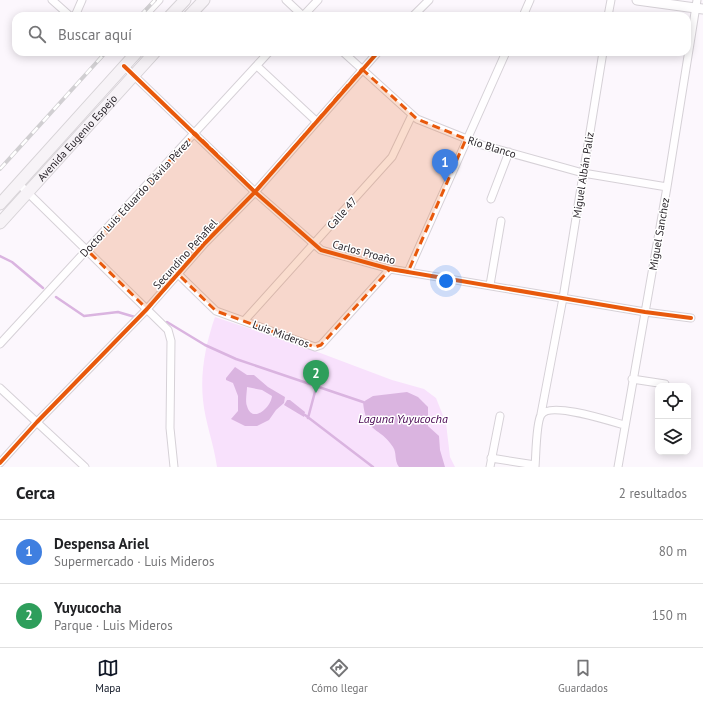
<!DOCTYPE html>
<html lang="es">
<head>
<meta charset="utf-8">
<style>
	body { margin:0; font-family:"PT Sans",sans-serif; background:#f2f2f2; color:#202124 }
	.controls { position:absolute; right:12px; bottom:12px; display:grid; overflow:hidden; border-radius:8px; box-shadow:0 2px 10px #0003 }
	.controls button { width:36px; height:36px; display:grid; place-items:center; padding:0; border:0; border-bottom:1px solid #e0e0e0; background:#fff; color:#202124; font:20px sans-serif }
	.you { position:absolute; left:446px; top:281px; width:14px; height:14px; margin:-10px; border:3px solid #fff; border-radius:50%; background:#1a73e8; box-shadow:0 0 0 6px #1a73e833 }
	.badge { display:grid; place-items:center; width:26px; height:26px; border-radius:50%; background:#111827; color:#fff; font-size:13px; font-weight:700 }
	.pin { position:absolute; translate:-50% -33px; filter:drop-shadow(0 1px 2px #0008) }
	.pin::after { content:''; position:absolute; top:21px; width:14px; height:12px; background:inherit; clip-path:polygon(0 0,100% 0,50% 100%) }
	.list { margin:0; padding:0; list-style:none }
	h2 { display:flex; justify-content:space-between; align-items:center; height:52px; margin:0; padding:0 16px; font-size:17px }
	h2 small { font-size:13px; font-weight:400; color:#757577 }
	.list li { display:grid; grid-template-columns:26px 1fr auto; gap:12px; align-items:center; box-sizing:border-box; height:64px; padding:0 16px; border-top:1px solid #e0e0e0 }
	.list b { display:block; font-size:15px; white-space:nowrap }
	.list p { margin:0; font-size:13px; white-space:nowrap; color:#757577 }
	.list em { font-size:13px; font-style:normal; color:#757577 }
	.icon { flex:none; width:22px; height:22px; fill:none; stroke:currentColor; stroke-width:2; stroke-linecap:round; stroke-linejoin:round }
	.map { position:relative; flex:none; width:703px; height:467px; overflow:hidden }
	.search { position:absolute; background:#fff; box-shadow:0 2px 10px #0003; left:12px; right:12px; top:12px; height:44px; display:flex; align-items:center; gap:10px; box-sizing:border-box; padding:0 14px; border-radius:12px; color:#757577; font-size:15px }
	.sheet { height:180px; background:#fff }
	nav { display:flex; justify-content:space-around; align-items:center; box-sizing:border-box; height:56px; border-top:1px solid #e0e0e0; background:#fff; font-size:11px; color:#757577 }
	nav a { display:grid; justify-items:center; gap:2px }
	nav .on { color:#111827 }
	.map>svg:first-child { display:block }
	.green { fill:#f8e1fc }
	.water { fill:#dab4e0; fill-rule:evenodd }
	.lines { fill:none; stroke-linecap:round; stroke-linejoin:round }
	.stream { stroke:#dab4e0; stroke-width:2.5 }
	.minor-casing { stroke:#d6d1d7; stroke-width:9 }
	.tertiary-casing { stroke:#d6d1d7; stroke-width:11 }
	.primary-casing { stroke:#d7d3d7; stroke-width:13 }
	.minor { stroke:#fffeff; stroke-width:7 }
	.tertiary { stroke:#fffeff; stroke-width:9 }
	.primary { stroke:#f7f3f7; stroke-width:11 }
	.rail-casing { stroke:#d1cfd2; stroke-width:4 }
	.rail { stroke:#fff; stroke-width:2.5; stroke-dasharray:8; stroke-linecap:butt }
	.cycleway-casing { stroke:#fff; stroke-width:6 }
	.cycleway { stroke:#e8590c; stroke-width:4 }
	.marked { fill:#e8590c; fill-opacity:0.2; stroke:#e8590c; stroke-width:3; stroke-dasharray:8 5; stroke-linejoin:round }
	.labels { text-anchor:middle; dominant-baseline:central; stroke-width:3; stroke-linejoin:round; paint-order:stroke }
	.street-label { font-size:11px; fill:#241f25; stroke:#fff }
	.water-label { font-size:12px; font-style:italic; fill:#460350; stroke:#fff }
</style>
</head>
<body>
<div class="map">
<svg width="703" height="467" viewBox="0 0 703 467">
	<rect width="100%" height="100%" fill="#fcf7fd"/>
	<path class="green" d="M 215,317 L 307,348 L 392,380 L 424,389 L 436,398 L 446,423 L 450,457 L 455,467 L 217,467 C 214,444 205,422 203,400 C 200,372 206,343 215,317 Z"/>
	<path class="water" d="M 235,367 L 247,375 L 254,375 L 268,387 L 285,397 L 284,403 L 276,410 L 269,420 L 257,426 L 245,426 L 231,419 L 238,411 L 238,396 L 233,383 L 226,380 L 226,378 ZM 247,387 L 262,390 L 272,396 C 271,408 252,424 247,406 C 245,401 247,392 247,387 Z
		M 407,392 L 418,397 L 428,407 L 428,426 L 439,436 L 440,450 L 445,467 L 399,467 C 394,460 397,453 393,447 C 380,426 366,435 363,402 L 373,396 Z
		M 287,400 L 290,400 L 305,412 L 304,417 L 284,405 Z"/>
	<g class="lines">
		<path class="stream" d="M 0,256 L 12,262 L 43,288
			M 56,297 L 84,316 L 118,312 L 135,317
			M 167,322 L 205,345 L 236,359 L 363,402
			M 305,415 L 373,467
			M 308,418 L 316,388"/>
		<defs>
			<path id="minor" d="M 52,0 L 70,16
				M 286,0 L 303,16
				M 75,16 L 82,0
				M 144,16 L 159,0
				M 303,16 L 318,0
				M 413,16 L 429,0
				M 523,16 L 530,0
				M 608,16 L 611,0
				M 343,52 L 417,119 L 482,145 L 583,173 L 667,187
				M 124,66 L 255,192 L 321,250 L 390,269 L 645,312 L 691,318
				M 257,66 L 316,121
				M 19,184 L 168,330 L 171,341 L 170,428 L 174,467
				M 491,199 L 509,152
				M 408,272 L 506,52
				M 178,274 L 216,311 L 315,347 L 321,345 L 390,269
				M 490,285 L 501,221
				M 244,321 L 392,157 L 412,115
				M 0,344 L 269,52
				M 632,379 L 665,384
				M 0,388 L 85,467
				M 541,414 L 563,298 L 603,52
				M 491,458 L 535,465
				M 0,463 L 37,422 L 147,309 L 205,243 L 255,192 L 378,52
				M 490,467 L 500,416
				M 535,467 C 536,456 536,423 541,415 C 549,401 610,421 624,425
				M 618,467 L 667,187 L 697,0"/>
			<path id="tertiary" d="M 637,0 L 703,9"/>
			<g id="primary">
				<path d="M 170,16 L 185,0"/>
				<path d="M 189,16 L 204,0"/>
				<path d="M 0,204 L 137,52"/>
				<path id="s1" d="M 0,223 L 155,52"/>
			</g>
		</defs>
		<use href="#minor" class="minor-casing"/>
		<use href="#tertiary" class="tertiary-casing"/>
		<use href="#primary" class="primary-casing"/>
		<use href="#minor" class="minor"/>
		<use href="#tertiary" class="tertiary"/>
		<use href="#primary" class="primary"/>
		<defs>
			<path id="rail" d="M 140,16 L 155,0
				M 0,169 L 106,52"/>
		</defs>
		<use href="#rail" class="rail-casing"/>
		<use href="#rail" class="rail"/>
		<defs>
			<path id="cycleway" d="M 124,66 L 255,192 L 321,250 L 390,269 L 645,312 L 691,318
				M 0,463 L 37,422 L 147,309 L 205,243 L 255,192 L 378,52"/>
		</defs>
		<use href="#cycleway" class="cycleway-casing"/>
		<use href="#cycleway" class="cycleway"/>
	</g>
	<path class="marked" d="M 362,69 L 417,119 L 466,139 L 408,272 L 390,269 L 321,345 L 315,347 L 216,311 L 178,274 L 147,309 L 87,250 L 195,133 L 255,192 Z"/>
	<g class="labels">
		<g class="street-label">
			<text stroke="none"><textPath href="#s1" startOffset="115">Avenida Eugenio Espejo</textPath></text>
			<text transform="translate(492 147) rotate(17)">Río Blanco</text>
			<text transform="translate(583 175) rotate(-81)">Miguel Albán Paliz</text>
			<text transform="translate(135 198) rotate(-47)">Doctor Luis Eduardo Dávila Pérez</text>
			<text transform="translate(342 213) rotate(-48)">Calle 47</text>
			<text transform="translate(659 234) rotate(-80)">Miguel Sanchez</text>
			<text transform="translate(364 252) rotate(15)">Carlos Proaño</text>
			<text transform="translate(185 254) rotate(-48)">Secundino Peñafiel</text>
			<text transform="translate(281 334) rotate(20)">Luis Mideros</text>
		</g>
		<g class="water-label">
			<text x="403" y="418">Laguna Yuyucocha</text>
		</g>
	</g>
</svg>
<div class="controls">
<button><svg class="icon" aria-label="locate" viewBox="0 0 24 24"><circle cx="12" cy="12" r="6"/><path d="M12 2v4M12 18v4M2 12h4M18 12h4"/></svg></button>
<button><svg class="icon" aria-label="layers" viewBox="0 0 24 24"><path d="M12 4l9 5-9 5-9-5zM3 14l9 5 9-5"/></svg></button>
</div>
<div class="you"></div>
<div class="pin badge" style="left:445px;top:182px;background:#3f7fe0">1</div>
<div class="pin badge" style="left:316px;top:393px;background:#2e9e5b">2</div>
<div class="search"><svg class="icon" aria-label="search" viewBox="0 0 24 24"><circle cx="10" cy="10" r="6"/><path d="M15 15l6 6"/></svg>Buscar aquí</div>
</div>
<section class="sheet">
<h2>Cerca<small>2 resultados</small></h2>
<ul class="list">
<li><span class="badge" style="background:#3f7fe0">1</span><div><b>Despensa Ariel</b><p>Supermercado · Luis Mideros</p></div><em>80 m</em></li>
<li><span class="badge" style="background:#2e9e5b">2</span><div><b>Yuyucocha</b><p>Parque · Luis Mideros</p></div><em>150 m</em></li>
</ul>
</section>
<nav>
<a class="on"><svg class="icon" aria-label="map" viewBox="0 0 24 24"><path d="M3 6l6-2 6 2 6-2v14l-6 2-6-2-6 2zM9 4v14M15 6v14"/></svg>Mapa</a>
<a><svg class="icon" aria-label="directions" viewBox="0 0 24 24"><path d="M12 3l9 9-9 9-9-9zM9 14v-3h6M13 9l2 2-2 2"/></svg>Cómo llegar</a>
<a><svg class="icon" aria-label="saved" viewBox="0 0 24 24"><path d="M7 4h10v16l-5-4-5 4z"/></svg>Guardados</a>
</nav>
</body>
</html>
